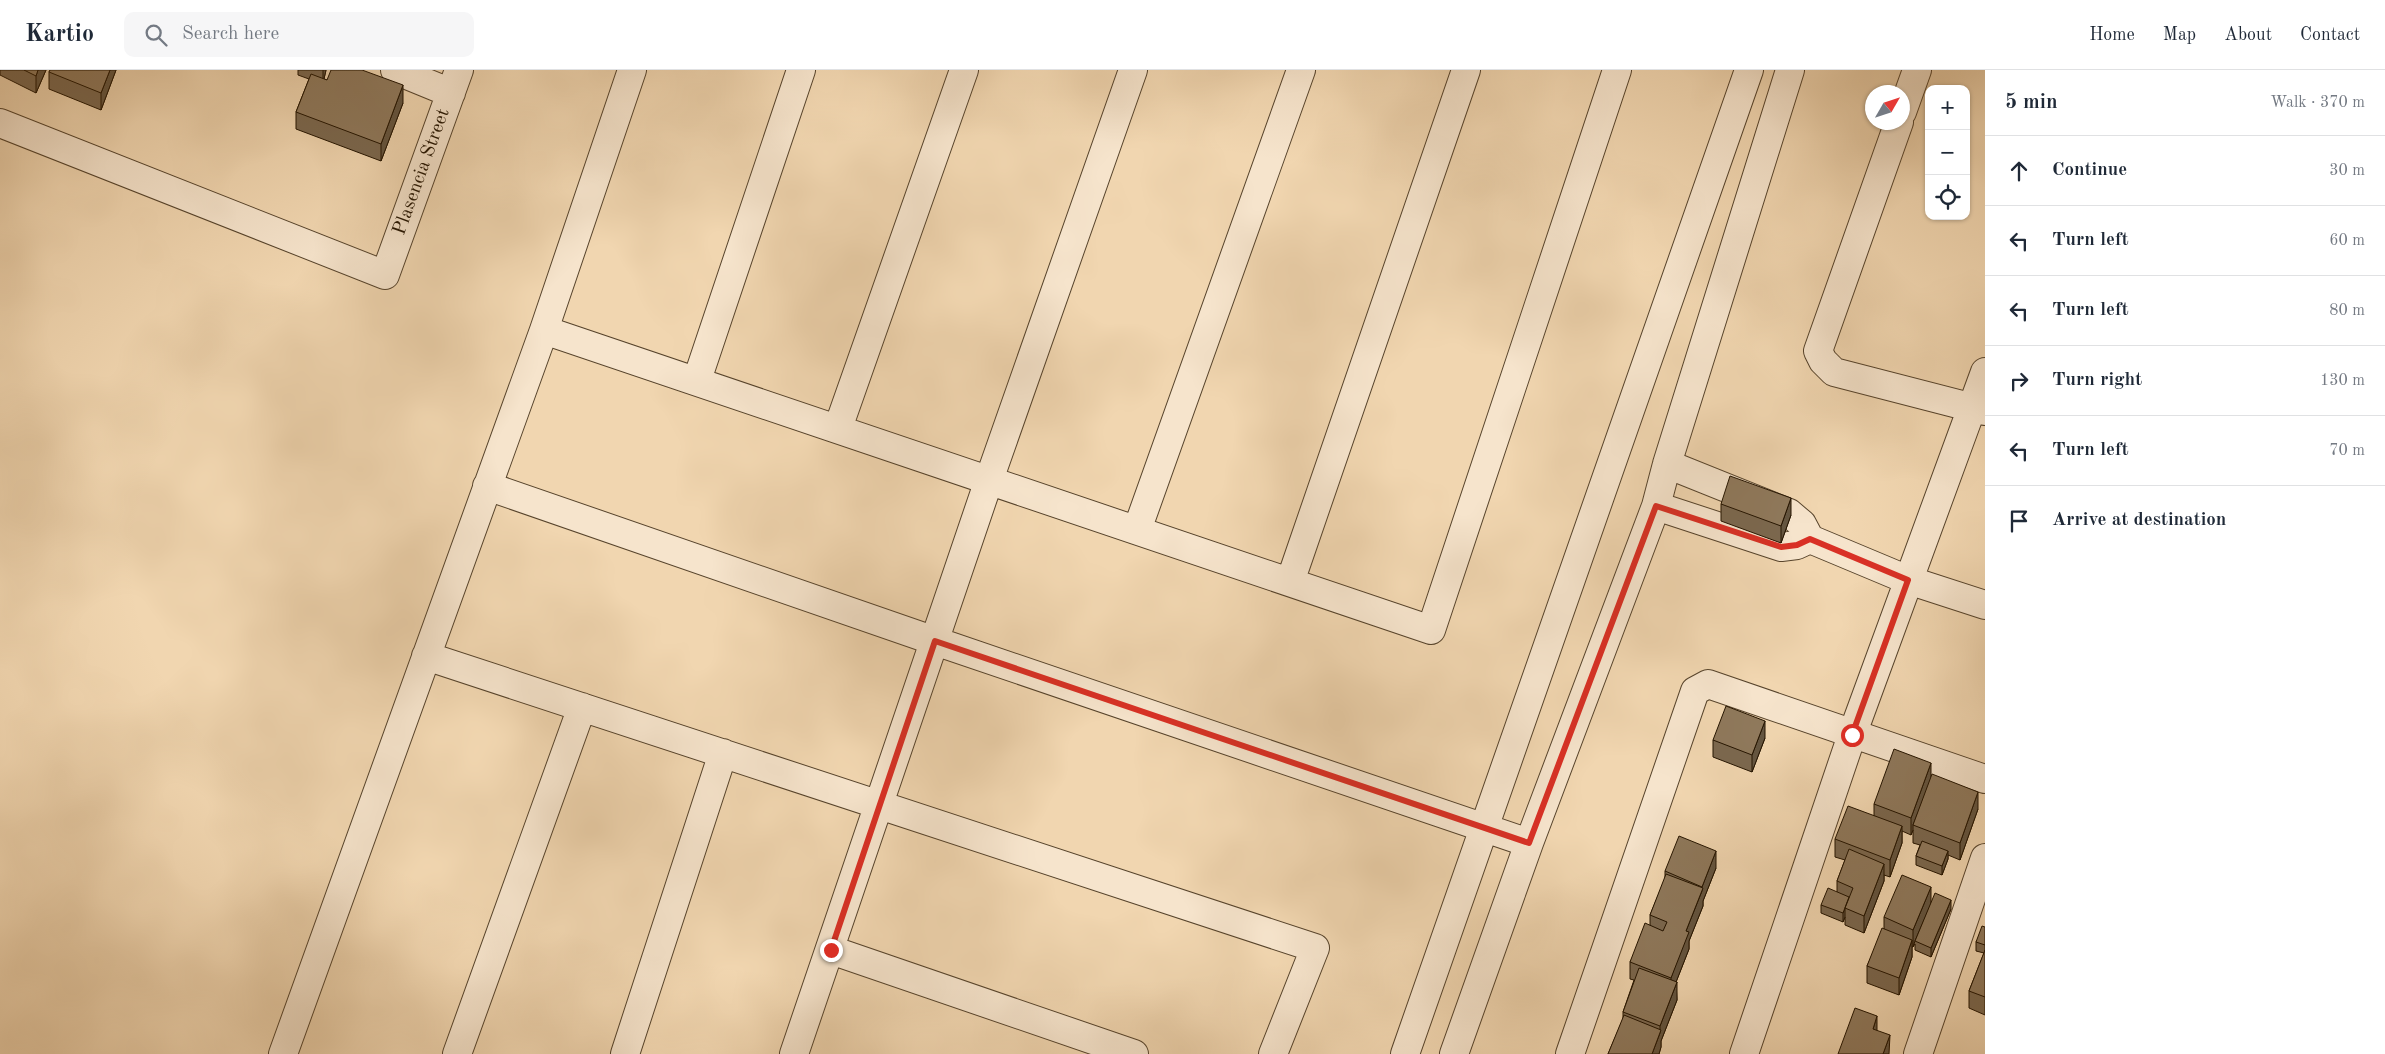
<!DOCTYPE html>
<html lang="en">
<head>
<meta charset="utf-8">
<style>
	body { margin:0; font-family:"Old Standard TT",serif; background:#f6f6f7; color:#1f2937 }
	.controls { position:absolute; right:15px; top:15px; display:grid; overflow:hidden; border-radius:10px; box-shadow:0 1px 4px #0004 }
	.controls button { width:45px; height:45px; display:grid; place-items:center; padding:0; border:0; border-bottom:1px solid #e0e1e3; background:#fff; color:#1f2937; font:25px sans-serif }
	.compass { position:absolute; left:1865px; top:15px; width:45px; height:45px; border-radius:50%; background:#fff; box-shadow:0 1px 4px #0004; rotate:51deg }
	.stop { position:absolute; width:15px; height:15px; margin:-11px; border:4px solid #d93025; border-radius:50%; background:#fff }
	.stop.end { background:#d93025; border-color:#fff; box-shadow:0 1px 5px #0008 }
	.list { margin:0; padding:0; list-style:none }
	h2 { display:flex; justify-content:space-between; align-items:center; height:65px; margin:0; padding:0 20px; font-size:21px }
	h2 small { font-size:16px; font-weight:400; color:#747a83 }
	.list li { display:grid; grid-template-columns:32px 1fr auto; gap:15px; align-items:center; box-sizing:border-box; height:70px; padding:0 20px; border-top:1px solid #e0e1e3 }
	.list b { display:block; font-size:19px; white-space:nowrap }
	.list em { font-size:16px; font-style:normal; color:#747a83 }
	.icon { flex:none; width:28px; height:28px; fill:none; stroke:currentColor; stroke-width:2; stroke-linecap:round; stroke-linejoin:round }
	.map { position:relative; flex:none; width:1985px; height:984px; overflow:hidden }
	header { display:flex; align-items:center; gap:30px; box-sizing:border-box; height:70px; padding:0 25px; background:#fff; border-bottom:1px solid #e0e1e3 }
	header strong { font-size:24px }
	nav { display:flex; gap:28px; margin-inline-start:auto; font-size:18px }
	.search { width:350px; height:45px; background:#f6f6f7; display:flex; align-items:center; gap:12px; box-sizing:border-box; padding:0 18px; border-radius:10px; color:#747a83; font-size:19px }
	main { display:flex }
	aside { flex:1; background:#fff }
	.map>svg:first-child { display:block }
	.lines { fill:none; stroke-linecap:round; stroke-linejoin:round }
	.street-casing { stroke:#57442c; stroke-width:30 }
	.street { stroke:#f6e4cc; stroke-width:28 }
	.wall { fill:#7b684f; stroke:#241400 }
	.shaded-wall { fill:#645540; stroke:#241400 }
	.building { fill:#8f795c; stroke:#241400 }
	.route { stroke:#d93025; stroke-width:6 }
	.labels { text-anchor:middle; dominant-baseline:central; stroke-width:4; stroke-linejoin:round; paint-order:stroke }
	.street-label { font-size:19px; fill:#241400; stroke:#f6e4cc }
</style>
</head>
<body>
<header>
<strong>Kartio</strong>
<div class="search"><svg class="icon" aria-label="search" viewBox="0 0 24 24"><circle cx="10" cy="10" r="6"/><path d="M15 15l6 6"/></svg>Search here</div>
<nav><a>Home</a><a>Map</a><a>About</a><a>Contact</a></nav>
</header>
<main>
<div class="map">
<svg width="1985" height="984" viewBox="0 0 1985 984">
	<rect width="100%" height="100%" fill="#f1d6b0"/>
	<filter id="stains"><feTurbulence type="fractalNoise" baseFrequency=".004" numOctaves="4"/><feColorMatrix values="0 0 0 0 .2 0 0 0 0 .09 0 0 0 0 .02 0 0 0 .5 -.17"/></filter>
	<radialGradient id="worn" r=".72"><stop offset=".6" stop-color="#630" stop-opacity="0"/><stop offset="1" stop-color="#630" stop-opacity=".3"/></radialGradient>
	<g class="lines">
		<defs>
			<path id="street" d="M 395,0 L 451,23
				M 1902,42 L 1917,0
				M 1899,52 L 1818,281 L 1823,291 L 1834,302 L 1985,341
				M 0,53 L 385,205 L 459,0
				M 544,260 L 1431,560 L 1617,0
				M 697,310 L 801,0
				M 838,358 L 964,0
				M 1667,394 L 1789,443 L 1802,454 L 1810,469 L 1908,510 L 1985,535
				M 487,416 L 935,571 L 1529,773
				M 1656,436 L 1781,477 L 1797,475 L 1810,469
				M 1137,460 L 1301,0
				M 1290,512 L 1466,0
				M 426,586 L 1315,878 L 1273,984
				M 831,880 L 1134,984
				M 283,984 L 544,260 L 632,0
				M 457,984 L 582,637
				M 625,984 L 723,683
				M 794,984 L 989,410 L 1133,0
				M 1405,984 L 1749,0
				M 1454,984 L 1529,773 L 1656,436 L 1667,394 L 1790,0
				M 1570,984 L 1695,621 L 1708,614 L 1985,709
				M 1744,984 L 1852,665 L 1985,302
				M 1918,984 L 1985,788"/>
		</defs>
		<use href="#street" class="street-casing"/>
		<use href="#street" class="street"/>
	</g>
	<path class="wall" d="M 0,0 L 46,0 L 36,23 L 0,5 Z
		M 50,0 L 116,0 L 101,40 L 49,19 L 49,2 Z
		M 298,0 L 326,0 L 324,9 L 403,33 L 381,91 L 296,59 L 296,42 L 309,9 L 298,5 Z
		M 1721,434 L 1791,445 L 1781,473 L 1721,451 Z
		M 1765,668 L 1752,702 L 1713,687 L 1713,670 Z
		M 1931,705 L 1978,739 L 1960,790 L 1948,785 L 1948,789 L 1942,805 L 1916,795 L 1916,786 L 1920,775 L 1913,773 L 1913,760 L 1911,765 L 1902,761 L 1902,773 L 1890,807 L 1884,805 L 1884,811 L 1864,863 L 1845,855 L 1845,847 L 1843,852 L 1821,843 L 1821,835 L 1837,822 L 1837,811 L 1845,790 L 1835,787 L 1835,769 L 1874,746 L 1874,734 Z
		M 1716,798 L 1703,831 L 1703,836 L 1689,871 L 1689,879 L 1676,912 L 1677,930 L 1661,971 L 1661,977 L 1659,984 L 1608,984 L 1623,949 L 1623,942 L 1634,910 L 1630,909 L 1630,892 L 1650,855 L 1650,845 L 1665,809 L 1665,801 Z
		M 1931,832 L 1951,839 L 1931,887 L 1915,880 L 1915,874 L 1913,877 L 1912,877 L 1912,887 L 1899,925 L 1867,913 L 1867,896 L 1884,859 L 1884,847 Z
		M 1985,857 L 1985,945 L 1969,938 L 1969,921 L 1984,883 L 1976,881 L 1976,872 Z"/>
	<path class="shaded-wall" d="M 38,0 L 46,0 L 36,23 L 36,6 Z
		M 110,0 L 116,0 L 101,40 L 101,23 Z
		M 323,0 L 326,0 L 323,13 Z
		M 403,15 L 403,33 L 381,91 L 381,74 Z
		M 1791,428 L 1791,445 L 1781,473 L 1781,456 Z
		M 1765,651 L 1765,668 L 1752,702 L 1752,685 Z
		M 1931,693 L 1931,710 L 1913,755 L 1913,760 L 1911,765 L 1911,748 Z
		M 1978,722 L 1978,739 L 1960,790 L 1960,773 Z
		M 1902,756 L 1902,773 L 1890,807 L 1890,790 Z
		M 1716,781 L 1716,798 L 1703,831 L 1703,836 L 1689,871 L 1689,879 L 1671,925 L 1671,908 L 1686,861 L 1702,821 L 1702,817 Z
		M 1948,781 L 1948,789 L 1942,805 L 1942,796 Z
		M 1884,794 L 1884,811 L 1864,863 L 1864,846 Z
		M 1931,817 L 1931,834 L 1915,871 L 1913,877 L 1913,860 Z
		M 1951,830 L 1951,839 L 1931,887 L 1931,878 Z
		M 1845,838 L 1845,847 L 1843,852 L 1843,843 Z
		M 1912,870 L 1912,887 L 1899,925 L 1899,908 Z
		M 1677,912 L 1677,930 L 1661,971 L 1661,977 L 1659,984 L 1652,984 L 1660,963 L 1660,956 Z
		M 1877,946 L 1877,963 L 1873,959 Z
		M 1890,965 L 1889,984 L 1883,984 Z"/>
	<path class="building" d="M 24,0 L 38,0 L 36,6 Z
		M 50,0 L 110,0 L 101,23 L 49,2 Z
		M 331,0 L 362,0 L 403,15 L 381,74 L 296,42 L 311,4 L 327,10 Z
		M 1730,406 L 1791,428 L 1781,456 L 1721,434 Z
		M 1726,636 L 1765,651 L 1752,685 L 1713,670 Z
		M 1894,679 L 1931,693 L 1911,748 L 1874,734 Z
		M 1932,704 L 1978,722 L 1960,773 L 1913,755 Z
		M 1848,736 L 1902,756 L 1890,790 L 1835,769 Z
		M 1679,766 L 1716,781 L 1702,817 L 1665,801 Z
		M 1922,771 L 1948,781 L 1942,796 L 1916,786 Z
		M 1849,779 L 1884,794 L 1864,846 L 1845,838 L 1853,818 L 1837,811 Z
		M 1666,804 L 1703,818 L 1686,861 L 1689,862 L 1671,908 L 1630,892 L 1645,853 L 1663,861 L 1667,852 L 1650,845 Z
		M 1902,805 L 1931,817 L 1913,860 L 1884,847 Z
		M 1828,818 L 1849,827 L 1843,843 L 1821,835 Z
		M 1935,823 L 1951,830 L 1931,878 L 1915,871 Z
		M 1982,856 L 1985,857 L 1985,875 L 1976,872 Z
		M 1882,858 L 1912,870 L 1899,908 L 1867,896 Z
		M 1985,880 L 1985,927 L 1969,921 Z
		M 1639,898 L 1677,912 L 1660,956 L 1623,942 Z
		M 1855,938 L 1877,946 L 1873,959 L 1890,965 L 1883,984 L 1838,984 Z
		M 1624,945 L 1661,960 L 1652,984 L 1608,984 Z"/>
	<g class="lines">
		<path class="route" d="M 831,880 L 935,571 L 1529,773 L 1656,436 L 1781,477 L 1797,475 L 1810,469 L 1908,510 L 1852,665"/>
	</g>
	<g class="labels">
		<g class="street-label">
			<text transform="translate(422 102) rotate(-70)">Plasencia Street</text>
		</g>
	</g>
	<rect width="100%" height="100%" filter="url(#stains)"/>
	<rect width="100%" height="100%" fill="url(#worn)"/>
</svg>
<div class="controls">
<button>+</button>
<button>−</button>
<button><svg class="icon" aria-label="locate" viewBox="0 0 24 24"><circle cx="12" cy="12" r="6"/><path d="M12 2v4M12 18v4M2 12h4M18 12h4"/></svg></button>
</div>
<svg class="compass" viewBox="-18 -18 36 36"><path d="M0-13l5 13h-10z" fill="#e53935"/><path d="M0 13l5-13h-10z" fill="#747a83"/></svg>
<div class="stop" style="left:1852px;top:665px"></div>
<div class="stop end" style="left:831px;top:880px"></div>
</div>
<aside>
<h2>5 min<small>Walk · 370 m</small></h2>
<ul class="list">
<li><svg class="icon" aria-label="ahead" viewBox="0 0 24 24"><path d="M12 20V5M6 11l6-6 6 6"/></svg><div><b>Continue</b></div><em>30 m</em></li>
<li><svg class="icon" aria-label="left" viewBox="0 0 24 24"><path d="M17 20v-9H6M10 6l-5 5 5 5"/></svg><div><b>Turn left</b></div><em>60 m</em></li>
<li><svg class="icon" aria-label="left" viewBox="0 0 24 24"><path d="M17 20v-9H6M10 6l-5 5 5 5"/></svg><div><b>Turn left</b></div><em>80 m</em></li>
<li><svg class="icon" aria-label="right" viewBox="0 0 24 24"><path d="M7 20v-9h11M14 6l5 5-5 5"/></svg><div><b>Turn right</b></div><em>130 m</em></li>
<li><svg class="icon" aria-label="left" viewBox="0 0 24 24"><path d="M17 20v-9H6M10 6l-5 5 5 5"/></svg><div><b>Turn left</b></div><em>70 m</em></li>
<li><svg class="icon" aria-label="arrive" viewBox="0 0 24 24"><path d="M6 21V4h12l-3 4 3 4H6"/></svg><div><b>Arrive at destination</b></div></li>
</ul>
</aside>
</main>
</body>
</html>
